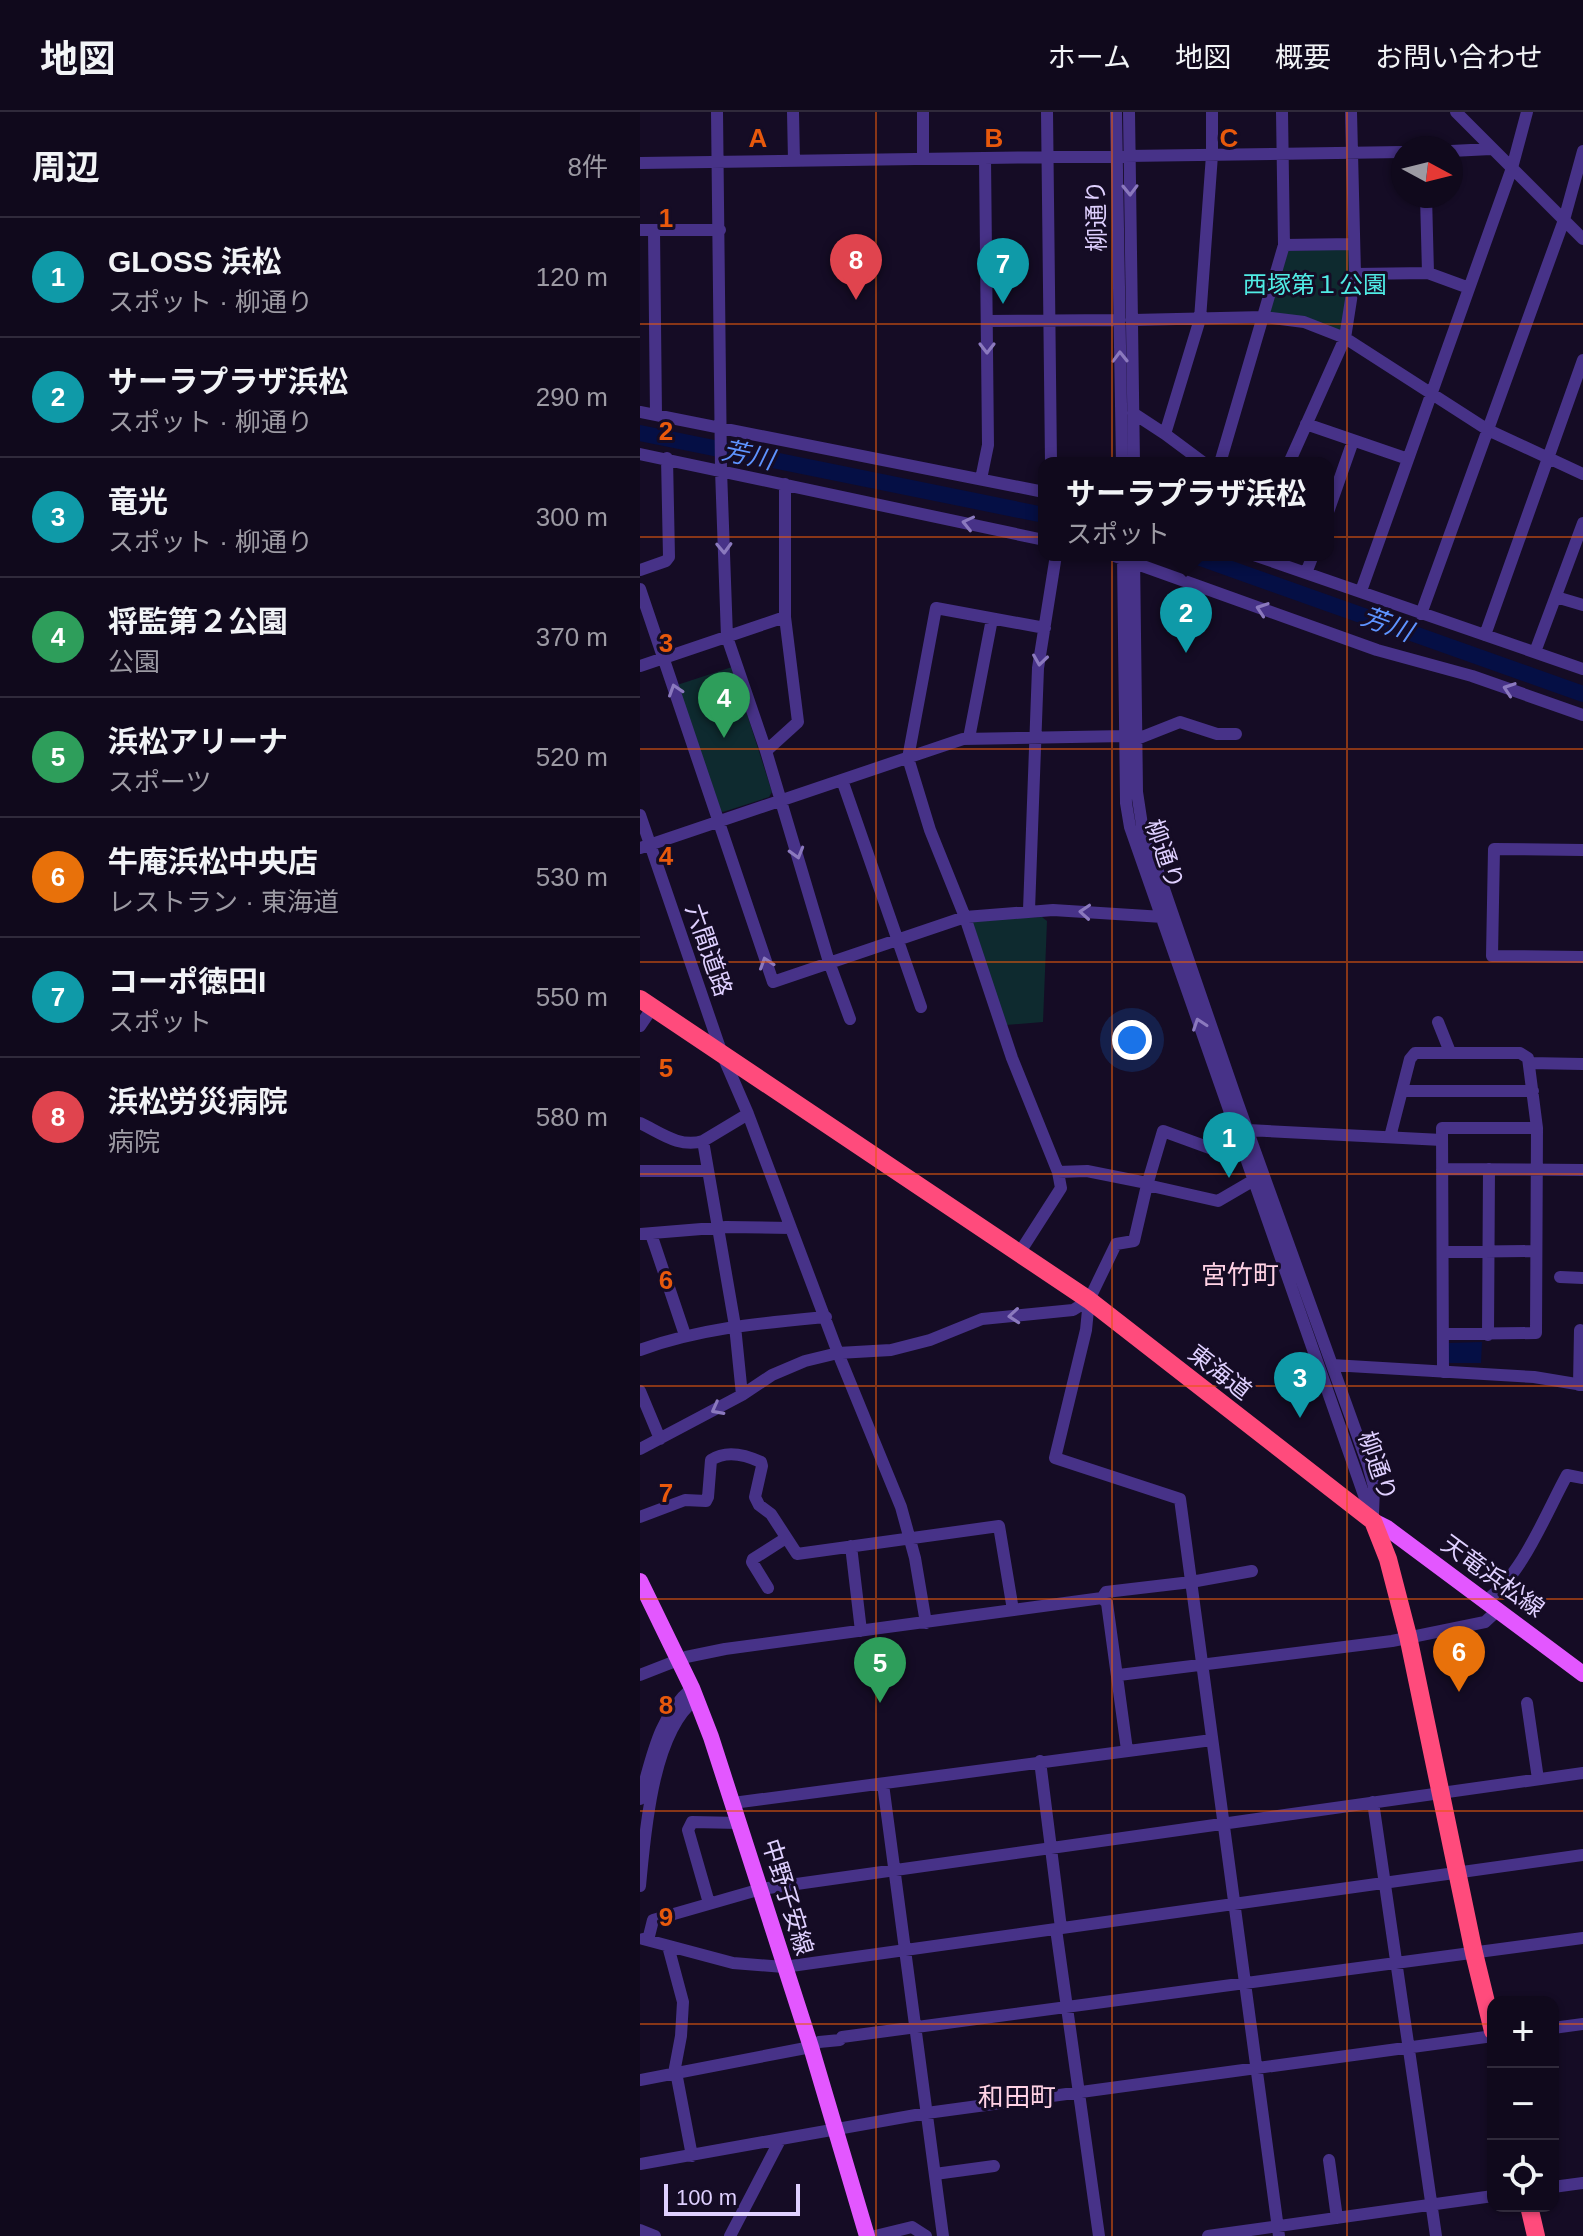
<!DOCTYPE html>
<html lang="ja">
<head>
<meta charset="utf-8">
<style>
	body { margin:0; font-family:Arial,"Noto Sans JP",sans-serif; background:#191225; color:#f1f3f6 }
	.controls { position:absolute; right:24px; bottom:24px; display:grid; overflow:hidden; border-radius:16px; box-shadow:0 2px 6px #0004 }
	.controls button { width:72px; height:72px; display:grid; place-items:center; padding:0; border:0; border-bottom:2px solid #302a3b; background:#10091c; color:#f1f3f6; font:40px sans-serif }
	.compass { position:absolute; left:751px; top:24px; width:72px; height:72px; border-radius:50%; background:#10091c; box-shadow:0 2px 6px #0004; rotate:97deg }
	.scale { position:absolute; left:24px; bottom:20px; width:136px; box-sizing:border-box; padding-left:8px; border:4px solid #dfd0ff; border-top:0; font-size:22px; line-height:28px; white-space:nowrap; color:#dfd0ff; -webkit-text-stroke:6px #150c25; paint-order:stroke }
	.you { position:absolute; left:492px; top:928px; width:28px; height:28px; margin:-20px; border:6px solid #fff; border-radius:50%; background:#1a73e8; box-shadow:0 0 0 12px #1a73e833 }
	.badge { display:grid; place-items:center; width:52px; height:52px; border-radius:50%; background:#00aefb; color:#fff; font-size:26px; font-weight:700 }
	.pin { position:absolute; translate:-50% -66px; filter:drop-shadow(0 2px 4px #0008) }
	.pin::after { content:''; position:absolute; top:42px; width:28px; height:24px; background:inherit; clip-path:polygon(0 0,100% 0,50% 100%) }
	.popup { position:absolute; left:398px; top:345px; width:296px; height:104px; box-sizing:border-box; display:grid; place-content:center; border-radius:16px; background:#10091c; filter:drop-shadow(0 2px 6px #0005); font-size:26px; white-space:nowrap; color:#9c9aa3 }
	.popup b { font-size:30px; color:#f1f3f6 }
	.popup::after { content:''; position:absolute; left:50%; top:100%; margin-left:-16px; border:16px solid transparent; border-top-color:#10091c }
	.list { margin:0; padding:0; list-style:none }
	h2 { display:flex; justify-content:space-between; align-items:center; height:104px; margin:0; padding:0 32px; font-size:34px }
	h2 small { font-size:26px; font-weight:400; color:#9c9aa3 }
	.list li { display:grid; grid-template-columns:52px 1fr auto; gap:24px; align-items:center; box-sizing:border-box; height:120px; padding:0 32px; border-top:2px solid #302a3b }
	.list b { display:block; font-size:30px; white-space:nowrap }
	.list p { margin:0; font-size:26px; white-space:nowrap; color:#9c9aa3 }
	.list em { font-size:26px; font-style:normal; color:#9c9aa3 }
	.icon { flex:none; width:44px; height:44px; fill:none; stroke:currentColor; stroke-width:2; stroke-linecap:round; stroke-linejoin:round }
	.map { position:relative; flex:none; width:943px; height:2124px; overflow:hidden }
	header { display:flex; align-items:center; gap:48px; box-sizing:border-box; height:112px; padding:0 40px; background:#10091c; border-bottom:2px solid #302a3b }
	header strong { font-size:38px }
	nav { display:flex; gap:44px; margin-inline-start:auto; font-size:28px }
	main { display:flex }
	aside { flex:1; background:#10091c }
	.map>svg:first-child { display:block }
	.green { fill:#0e2a2f }
	.water { fill:#050f45 }
	.lines { fill:none; stroke-linecap:round; stroke-linejoin:round }
	.river { stroke:#050f45; stroke-width:16 }
	.minor { stroke:#473288; stroke-width:12 }
	.major { stroke:#e357ff; stroke-width:16 }
	.highway { stroke:#ff4b7c; stroke-width:18 }
	.oneway { stroke:#8b79be }
	.grid { fill:none; stroke:#e8590c; stroke-width:2; stroke-opacity:0.55 }
	.labels { text-anchor:middle; dominant-baseline:central; stroke-width:6; stroke-linejoin:round; paint-order:stroke }
	.street-label { font-size:24px; fill:#dfd0ff; stroke:#150c25 }
	.park-label { font-size:24px; fill:#50ebe4; stroke:#150c25 }
	.water-label { font-size:26px; font-style:italic; fill:#5e93ff; stroke:#150c25 }
	.neighbourhood-label { font-size:26px; fill:#ffd2e5; stroke:#150c25 }
	.grid-label { font-size:26px; text-anchor:middle; font-weight:bold; fill:#e8590c; stroke:#150c25; stroke-width:6; stroke-linejoin:round; paint-order:stroke }
</style>
</head>
<body>
<header>
<strong>地図</strong>
<nav><a>ホーム</a><a>地図</a><a>概要</a><a>お問い合わせ</a></nav>
</header>
<main>
<aside>
<h2>周辺<small>8件</small></h2>
<ul class="list">
<li><span class="badge" style="background:#0f9aa8">1</span><div><b>GLOSS 浜松</b><p>スポット · 柳通り</p></div><em>120 m</em></li>
<li><span class="badge" style="background:#0f9aa8">2</span><div><b>サーラプラザ浜松</b><p>スポット · 柳通り</p></div><em>290 m</em></li>
<li><span class="badge" style="background:#0f9aa8">3</span><div><b>竜光</b><p>スポット · 柳通り</p></div><em>300 m</em></li>
<li><span class="badge" style="background:#2e9e5b">4</span><div><b>将監第２公園</b><p>公園</p></div><em>370 m</em></li>
<li><span class="badge" style="background:#2e9e5b">5</span><div><b>浜松アリーナ</b><p>スポーツ</p></div><em>520 m</em></li>
<li><span class="badge" style="background:#e8710a">6</span><div><b>牛庵浜松中央店</b><p>レストラン · 東海道</p></div><em>530 m</em></li>
<li><span class="badge" style="background:#0f9aa8">7</span><div><b>コーポ徳田I</b><p>スポット</p></div><em>550 m</em></li>
<li><span class="badge" style="background:#e0444e">8</span><div><b>浜松労災病院</b><p>病院</p></div><em>580 m</em></li>
</ul>
</aside>
<div class="map">
<svg width="943" height="2124" viewBox="0 0 943 2124">
	<rect width="100%" height="100%" fill="#150c25"/>
	<path class="green" d="M 708,137 L 710,138 L 712,163 L 703,219 L 633,203 L 630,200 L 648,139 Z
		M 92,555 L 132,680 L 129,685 L 83,700 L 77,697 L 37,573 Z
		M 402,805 L 407,809 L 403,910 L 366,913 L 331,812 L 335,808 Z"/>
	<path class="water" d="M 842,1230 L 841,1251 L 808,1251 L 808,1231 Z"/>
	<g class="lines">
		<path class="river" d="M 0,321 L 404,403
			M 552,443 L 943,582"/>
		<path class="minor" d="M 77,0 L 81,358 L 87,525 L 126,639 L 189,850 L 210,907
			M 153,0 L 154,49
			M 283,0 L 283,46
			M 407,0 L 411,351
			M 476,0 L 482,351
			M 489,0 L 494,351
			M 816,0 L 943,127
			M 811,39 L 851,37
			M 0,51 L 763,40
			M 786,84 L 788,161
			M 0,118 L 80,118
			M 14,118 L 16,303
			M 644,133 L 714,132
			M 715,162 L 788,161 L 829,176
			M 493,208 L 624,205 L 664,210 L 705,226 L 848,318 L 943,362
			M 347,209 L 480,208
			M 0,300 L 404,380
			M 493,301 L 525,322 L 560,207 L 572,43 L 572,0
			M 666,312 L 768,347
			M 525,322 L 564,351
			M 0,342 L 404,428
			M 580,351 L 644,133 L 642,0
			M 649,351 L 705,226 L 715,162 L 711,0
			M 341,367 L 348,333 L 345,46
			M 688,400 L 713,329
			M 472,443 L 737,538 L 832,564 L 943,603
			M 483,443 L 486,691 L 490,715 L 732,1406
			M 494,443 L 497,680 L 502,713 L 598,992 L 728,1353 L 734,1375 L 733,1402
			M 614,443 L 943,557
			M 0,458 L 26,449 L 29,445 L 27,346
			M 666,461 L 673,443
			M 0,477 L 133,870 L 325,805 L 413,798 L 523,805
			M 721,479 L 872,56 L 887,0
			M 916,485 L 943,493
			M 781,502 L 924,108 L 943,39
			M 845,523 L 943,248
			M 895,540 L 943,411
			M 0,554 L 145,505
			M 329,626 L 352,507
			M 126,639 L 158,610 L 145,505 L 145,372
			M 202,668 L 281,895
			M 0,703 L 82,942 L 108,1002 L 198,1241 L 261,1395 L 275,1446 L 286,1511
			M 0,736 L 323,627 L 486,624 L 497,627 L 540,610 L 577,622 L 596,622
			M 943,738 L 854,737 L 852,844 L 943,845
			M 389,798 L 398,556 L 416,443
			M 798,910 L 810,940
			M 0,914 L 13,895
			M 889,951 L 943,952
			M 762,979 L 893,979
			M 0,1011 C 21,1021 39,1036 63,1029
			M 750,1025 L 770,947 L 775,941 L 880,941 L 888,946 L 897,1016 L 896,1221 L 803,1222
			M 802,1057 L 943,1058
			M 0,1059 L 68,1059
			M 418,1060 L 447,1059 L 507,1071
			M 507,1073 L 578,1089 L 614,1068
			M 0,1122 L 86,1115 L 151,1116
			M 11,1122 L 45,1223
			M 380,1140 L 421,1076 L 418,1060 L 372,946 L 325,805 L 290,718 L 268,646 L 296,496 L 405,516
			M 803,1140 L 896,1139
			M 920,1165 L 943,1166
			M 449,1188 L 446,1218 L 415,1346 L 540,1387 L 639,2124
			M 848,1223 L 849,1057
			M 0,1238 C 60,1216 122,1211 186,1205
			M 692,1253 L 894,1265 L 943,1273
			M 803,1260 L 802,1016 L 897,1016
			M 939,1273 L 940,1218
			M 0,1279 L 20,1327
			M 102,1283 L 95,1214 L 63,1029 L 108,1002
			M 0,1337 L 102,1283 L 132,1263 L 165,1249 L 198,1241 L 251,1238 L 290,1228 L 342,1207 L 433,1198 L 449,1188 L 476,1132 L 494,1129 L 507,1073 L 523,1019 L 578,1039 L 584,1027 L 608,1018 L 802,1028
			M 0,1405 L 45,1388 L 66,1389 L 68,1385 L 71,1348 C 86,1338 106,1343 121,1350 L 122,1354 L 115,1385 L 119,1393 L 131,1402 L 157,1442 L 359,1414 L 373,1498
			M 211,1434 L 221,1519
			M 128,1476 L 112,1450 L 113,1447 L 146,1426
			M 462,1486 L 466,1480 L 551,1470 L 612,1459
			M 846,1488 C 882,1464 906,1401 927,1363 L 943,1366
			M 0,1563 L 46,1545 L 85,1537 L 462,1486 L 467,1491 L 487,1638
			M 479,1563 L 752,1529 L 845,1510 L 859,1497
			M 887,1591 L 898,1667
			M 400,1649 L 421,1816
			M 243,1672 L 303,2124
			M 0,1687 C 12,1646 18,1605 52,1576
			M 733,1690 L 796,2124
			M 93,1691 L 572,1628
			M 0,1774 C 5,1722 12,1620 56,1587
			M 69,1791 L 48,1718 L 52,1710 L 100,1711
			M 416,1817 L 459,2124
			M 3,1827 L 93,1851 L 144,1855 L 943,1743
			M 8,1828 L 13,1808 L 121,1777 L 943,1661
			M 28,1834 L 43,1890 L 41,1924 L 34,1961
			M 913,1916 L 943,1912
			M 36,1960 L 52,2044
			M 0,1968 L 171,1935 L 179,1930 L 200,1928 L 202,1925 L 943,1826
			M 689,2048 L 697,2106
			M 0,2052 L 287,2001 L 853,1924
			M 295,2062 L 354,2054
			M 913,2075 L 943,2071
			M 0,2118 L 15,2124
			M 90,2124 L 140,2028
			M 235,2124 L 272,2115 L 286,2124
			M 568,2124 L 853,2084"/>
		<path class="major" d="M 733,1409 L 747,1416 L 943,1562
			M 0,1469 L 52,1576 L 71,1625 L 171,1935 L 227,2124"/>
		<path class="highway" d="M 0,887 L 449,1188 L 733,1409 L 748,1447 L 768,1524 L 834,1841 L 853,1919
			M 889,2094 L 896,2124"/>
	</g>
	<defs><path id="oneway-chevron" d="M-2-3.5L2.5 0L-2 3.5" fill="none" stroke-width="1.6" stroke-linecap="round" stroke-linejoin="round" transform="scale(2)"/></defs>
	<g class="oneway">
		<use href="#oneway-chevron" transform="translate(490 78) rotate(89)"/>
		<use href="#oneway-chevron" transform="translate(347 236) rotate(90)"/>
		<use href="#oneway-chevron" transform="translate(480 245) rotate(-91)"/>
		<use href="#oneway-chevron" transform="translate(328 411) rotate(-167)"/>
		<use href="#oneway-chevron" transform="translate(84 436) rotate(88)"/>
		<use href="#oneway-chevron" transform="translate(622 497) rotate(-161)"/>
		<use href="#oneway-chevron" transform="translate(400 548) rotate(98)"/>
		<use href="#oneway-chevron" transform="translate(869 577) rotate(-161)"/>
		<use href="#oneway-chevron" transform="translate(35 578) rotate(-108)"/>
		<use href="#oneway-chevron" transform="translate(157 741) rotate(74)"/>
		<use href="#oneway-chevron" transform="translate(445 800) rotate(-176)"/>
		<use href="#oneway-chevron" transform="translate(126 851) rotate(-108)"/>
		<use href="#oneway-chevron" transform="translate(559 912) rotate(-109)"/>
		<use href="#oneway-chevron" transform="translate(374 1204) rotate(175)"/>
		<use href="#oneway-chevron" transform="translate(77 1297) rotate(152)"/>
	</g>
	<path class="grid" d="M 236,0 L 236,2124M 472,0 L 472,2124M 707,0 L 707,2124M 0,212 L 943,212M 0,425 L 943,425M 0,637 L 943,637M 0,850 L 943,850M 0,1062 L 943,1062M 0,1274 L 943,1274M 0,1487 L 943,1487M 0,1699 L 943,1699M 0,1912 L 853,1912M 913,1912 L 943,1912"/>
	<g class="labels">
		<g class="street-label">
			<text transform="translate(456 104) rotate(-91)">柳通り</text>
			<text transform="translate(525 742) rotate(71)">柳通り</text>
			<text transform="translate(69 838) rotate(71)">六間道路</text>
			<text transform="translate(580 1260) rotate(38)">東海道</text>
			<text transform="translate(738 1354) rotate(71)">柳通り</text>
			<text transform="translate(853 1464) rotate(36)">天竜浜松線</text>
			<text transform="translate(148 1785) rotate(73)">中野子安線</text>
		</g>
		<g class="park-label">
			<text x="675" y="172">西塚第１公園</text>
		</g>
		<g class="water-label">
			<text transform="translate(108 343) rotate(12)">芳川</text>
			<text transform="translate(747 512) rotate(20)">芳川</text>
		</g>
		<g class="neighbourhood-label">
			<text x="600" y="1163">宮竹町</text>
			<text x="377" y="1985">和田町</text>
		</g>
	</g>
	<g class="grid-label">
		<text x="118" y="35">A</text>
		<text x="354" y="35">B</text>
		<text x="589" y="35">C</text>
		<text x="26" y="115">1</text>
		<text x="26" y="328">2</text>
		<text x="26" y="540">3</text>
		<text x="26" y="753">4</text>
		<text x="26" y="965">5</text>
		<text x="26" y="1177">6</text>
		<text x="26" y="1390">7</text>
		<text x="26" y="1602">8</text>
		<text x="26" y="1814">9</text>
	</g>
</svg>
<div class="controls">
<button>+</button>
<button>−</button>
<button><svg class="icon" aria-label="locate" viewBox="0 0 24 24"><circle cx="12" cy="12" r="6"/><path d="M12 2v4M12 18v4M2 12h4M18 12h4"/></svg></button>
</div>
<svg class="compass" viewBox="-18 -18 36 36"><path d="M0-13l5 13h-10z" fill="#e53935"/><path d="M0 13l5-13h-10z" fill="#9c9aa3"/></svg>
<div class="scale">100 m</div>
<div class="you"></div>
<div class="pin badge" style="left:589px;top:1066px;background:#0f9aa8">1</div>
<div class="pin badge" style="left:546px;top:541px;background:#0f9aa8">2</div>
<div class="popup"><b>サーラプラザ浜松</b>スポット</div>
<div class="pin badge" style="left:660px;top:1306px;background:#0f9aa8">3</div>
<div class="pin badge" style="left:84px;top:626px;background:#2e9e5b">4</div>
<div class="pin badge" style="left:240px;top:1591px;background:#2e9e5b">5</div>
<div class="pin badge" style="left:819px;top:1580px;background:#e8710a">6</div>
<div class="pin badge" style="left:363px;top:192px;background:#0f9aa8">7</div>
<div class="pin badge" style="left:216px;top:188px;background:#e0444e">8</div>
</div>
</main>
</body>
</html>
